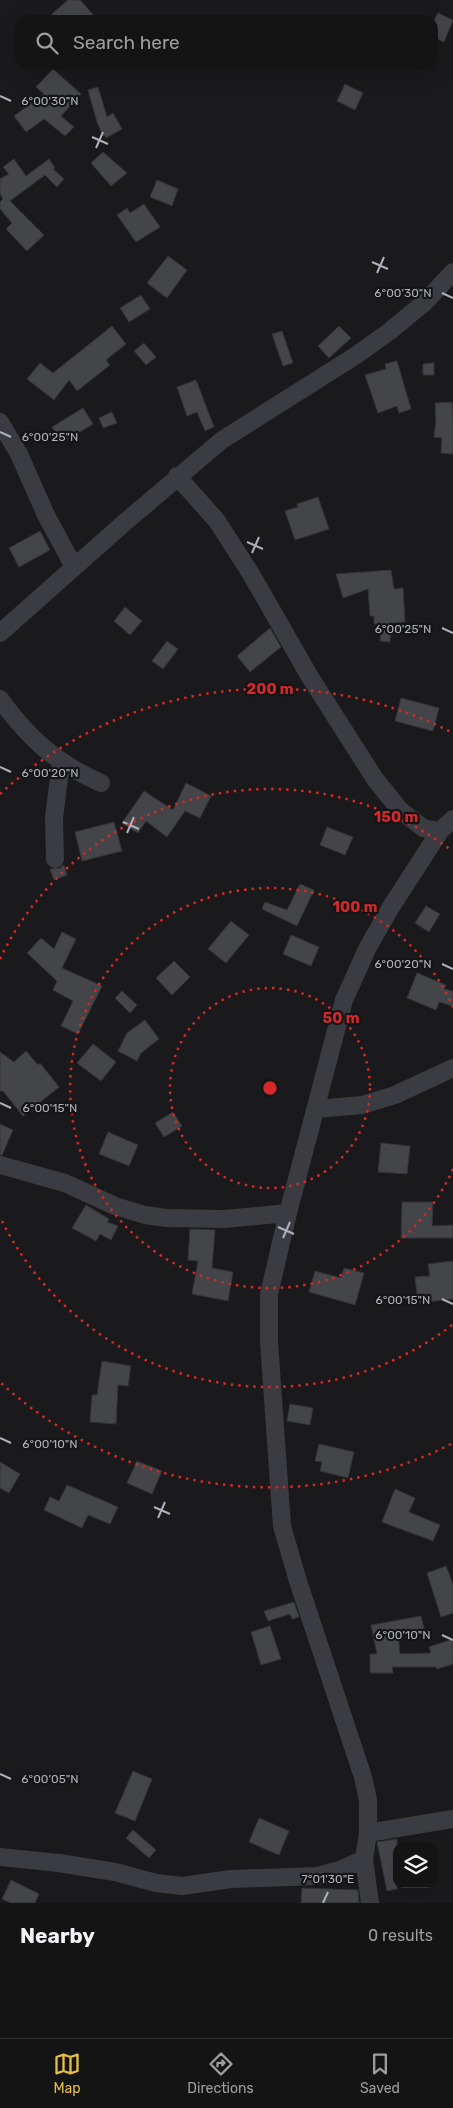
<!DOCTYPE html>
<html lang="en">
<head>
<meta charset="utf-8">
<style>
	body { margin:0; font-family:Rubik,sans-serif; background:#212122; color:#f1f3f6 }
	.controls { position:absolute; right:15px; bottom:15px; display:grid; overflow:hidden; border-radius:10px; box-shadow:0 5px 20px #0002 }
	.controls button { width:45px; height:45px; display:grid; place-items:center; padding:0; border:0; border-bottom:1px solid #333334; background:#141415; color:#f1f3f6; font:25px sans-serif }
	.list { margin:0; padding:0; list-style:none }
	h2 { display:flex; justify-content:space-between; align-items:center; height:65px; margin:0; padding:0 20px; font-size:21px }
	h2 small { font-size:16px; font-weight:400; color:#9d9ea0 }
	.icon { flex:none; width:28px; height:28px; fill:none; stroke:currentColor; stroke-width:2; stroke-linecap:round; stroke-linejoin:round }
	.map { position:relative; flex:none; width:453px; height:1903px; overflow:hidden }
	.search { position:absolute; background:#141415; box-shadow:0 5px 20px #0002; left:15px; right:15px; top:15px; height:55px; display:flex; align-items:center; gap:12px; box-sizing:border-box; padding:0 18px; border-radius:15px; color:#9d9ea0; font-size:19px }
	.sheet { height:135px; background:#141415 }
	nav { display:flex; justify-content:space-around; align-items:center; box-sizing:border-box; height:70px; border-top:1px solid #333334; background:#141415; font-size:14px; color:#9d9ea0 }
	nav a { display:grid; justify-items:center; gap:2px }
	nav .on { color:#e7bb47 }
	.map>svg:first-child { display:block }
	.building { fill:#444549; stroke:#343438 }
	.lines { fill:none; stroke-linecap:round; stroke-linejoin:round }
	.minor { stroke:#3b3c41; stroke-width:18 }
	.ticks { fill:none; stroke:#adb1bb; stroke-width:2 }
	.ring { fill:none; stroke:#d62828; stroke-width:2.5; stroke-dasharray:2.5 5 }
	.ticks-label { font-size:12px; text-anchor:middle; fill:#adb1bb; stroke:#151517; stroke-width:4.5; stroke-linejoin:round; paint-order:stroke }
	.centre { fill:#d62828; stroke:#151517; stroke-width:2.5 }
	.ring-label { font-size:15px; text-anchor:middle; font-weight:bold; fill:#d62828; stroke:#151517; stroke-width:4.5; stroke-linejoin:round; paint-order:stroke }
</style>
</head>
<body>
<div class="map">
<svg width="453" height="1903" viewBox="0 0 453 1903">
	<rect width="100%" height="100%" fill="#1a1a1c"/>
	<path class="building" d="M 68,0 L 80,0 L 98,20 L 45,20 Z
		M 438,13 L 453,20 L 444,42 L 433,37 L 433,23 Z
		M 53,69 L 81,94 L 61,116 L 74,127 L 65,136 L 44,119 L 26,132 L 14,116 L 44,94 L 36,87 Z
		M 345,84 L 363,93 L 355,110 L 337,101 Z
		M 98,87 L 107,117 L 113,113 L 122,129 L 106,138 L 104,135 L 103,136 L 97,122 L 88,90 Z
		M 103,152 L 127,173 L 111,186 L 91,163 Z
		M 14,159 L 26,176 L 49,159 L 55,168 L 53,169 L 64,179 L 57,187 L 45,175 L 10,201 L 44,235 L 27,251 L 6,229 L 12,223 L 0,209 L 0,202 L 3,199 L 0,194 L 0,179 L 9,174 L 3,167 Z
		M 157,180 L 178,189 L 172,206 L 150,197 Z
		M 144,204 L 160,227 L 136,242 L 117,215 L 127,208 L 130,213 Z
		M 168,256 L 187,270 L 167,298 L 147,283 Z
		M 141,295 L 150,309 L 129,322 L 120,308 Z
		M 112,326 L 126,344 L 106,360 L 110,365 L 77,391 L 69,380 L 54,400 L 27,379 L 40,363 L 53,373 Z
		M 339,326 L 351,338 L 329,358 L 318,346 Z
		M 282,331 L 293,363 L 283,366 L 272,334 Z
		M 144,343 L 156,357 L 146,365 L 134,351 Z
		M 397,361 L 411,409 L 399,413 L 397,406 L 378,413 L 365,375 L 386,369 L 385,364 Z
		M 434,363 L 434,375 L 423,375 L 423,364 Z
		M 196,380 L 214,427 L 205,431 L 197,412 L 187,416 L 177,387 Z
		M 452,402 L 453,418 L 453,454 L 441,453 L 442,438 L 434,437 L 436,421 L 435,403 Z
		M 83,408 L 93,424 L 62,443 L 52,427 Z
		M 112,412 L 117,423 L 103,428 L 99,418 Z
		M 318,497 L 329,529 L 295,540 L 285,511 L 298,507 L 297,504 Z
		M 40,531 L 50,550 L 19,567 L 9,548 Z
		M 391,570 L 394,589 L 403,588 L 405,622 L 391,623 L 390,642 L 380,641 L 381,624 L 374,624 L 374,616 L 370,616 L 368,589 L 343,598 L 336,574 Z
		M 125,607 L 142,621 L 130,635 L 114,621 Z
		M 270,628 L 281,647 L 250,672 L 237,656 Z
		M 167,641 L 178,649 L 163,669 L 152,661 Z
		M 401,698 L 439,708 L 433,731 L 395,721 Z
		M 186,783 L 211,796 L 200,818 L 185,811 L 167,837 L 146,821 L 138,833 L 122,823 L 144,791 L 173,810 Z
		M 114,822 L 122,851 L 82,861 L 75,832 Z
		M 327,827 L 353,837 L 345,855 L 320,845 Z
		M 64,865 L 67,875 L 54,880 L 50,869 L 60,868 Z
		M 300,884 L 314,890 L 297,926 L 262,909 L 265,902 L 287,910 Z
		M 426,906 L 440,914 L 429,932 L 415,923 Z
		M 231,921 L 249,935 L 226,963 L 208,949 Z
		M 62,932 L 76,939 L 62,968 L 102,986 L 78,1034 L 61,1026 L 73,1001 L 53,990 L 57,981 L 27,953 L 41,938 L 54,949 Z
		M 291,935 L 319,947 L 311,966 L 283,954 Z
		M 174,961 L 190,977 L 172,995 L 156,978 Z
		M 417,973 L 446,985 L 444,989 L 453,991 L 453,1006 L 439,1002 L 436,1010 L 407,998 Z
		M 122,991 L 137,1005 L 130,1013 L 115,998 Z
		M 145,1020 L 159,1039 L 141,1053 L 137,1061 L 118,1051 L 127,1033 Z
		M 93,1044 L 116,1062 L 101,1081 L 77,1063 Z
		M 26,1051 L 38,1065 L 40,1063 L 59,1087 L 23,1116 L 3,1091 L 0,1091 L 0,1052 L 14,1062 Z
		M 173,1112 L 182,1126 L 164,1137 L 155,1123 Z
		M 0,1124 L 13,1130 L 2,1155 L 0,1155 Z
		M 108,1132 L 138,1145 L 129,1166 L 99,1154 Z
		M 381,1143 L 410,1146 L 407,1174 L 378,1172 Z
		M 402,1202 L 433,1202 L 432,1226 L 453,1225 L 453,1238 L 401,1238 Z
		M 86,1205 L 109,1219 L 107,1222 L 118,1226 L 111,1240 L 100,1234 L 96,1241 L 72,1228 Z
		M 190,1229 L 215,1230 L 212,1268 L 233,1272 L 228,1301 L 192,1294 L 198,1261 L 188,1260 Z
		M 453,1261 L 453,1299 L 418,1303 L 415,1277 L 430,1276 L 428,1264 Z
		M 344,1268 L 364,1273 L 355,1305 L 309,1292 L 315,1271 L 341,1278 Z
		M 102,1361 L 131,1366 L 128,1386 L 118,1385 L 116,1424 L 90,1422 L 92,1395 L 97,1395 Z
		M 290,1404 L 313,1408 L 310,1425 L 287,1421 Z
		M 319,1444 L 354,1452 L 348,1478 L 320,1471 L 322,1462 L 315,1461 Z
		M 137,1461 L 162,1471 L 152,1494 L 127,1483 Z
		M 0,1462 L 20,1474 L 9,1493 L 0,1488 Z
		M 67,1485 L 118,1507 L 110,1524 L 88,1515 L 82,1528 L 44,1510 L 50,1497 L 59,1501 Z
		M 395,1489 L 415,1498 L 409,1512 L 440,1525 L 433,1541 L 382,1522 Z
		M 446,1566 L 453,1584 L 453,1613 L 441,1617 L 427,1573 Z
		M 294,1602 L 299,1617 L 292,1619 L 290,1614 L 268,1621 L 264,1611 Z
		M 421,1616 L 424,1629 L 398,1634 L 400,1654 L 431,1653 L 429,1647 L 453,1639 L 453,1664 L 437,1669 L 436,1667 L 392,1667 L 393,1673 L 370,1673 L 370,1654 L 377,1654 L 371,1625 Z
		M 270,1626 L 281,1659 L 261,1665 L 251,1632 Z
		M 133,1771 L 152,1779 L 135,1821 L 115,1813 Z
		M 259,1818 L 289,1831 L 279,1855 L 249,1842 Z
		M 133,1830 L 156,1850 L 149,1858 L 126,1838 Z
		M 397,1839 L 397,1889 L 387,1891 L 377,1842 Z
		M 11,1880 L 39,1894 L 35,1903 L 11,1903 L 2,1899 Z
		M 302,1888 L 358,1890 L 359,1903 L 301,1903 Z"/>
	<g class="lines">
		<path class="minor" d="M 0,422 L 19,454 L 46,515 L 74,567
			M 177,476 L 217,521 L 251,574 L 310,677 L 375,779 L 400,810 L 423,828 L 440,831
			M 0,633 L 124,523 L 222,440 L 355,356 L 390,331 L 425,302 L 453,272
			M 0,699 C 29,739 56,763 101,783
			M 55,859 L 54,818 L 61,762
			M 316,1109 L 362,1105 L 395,1095 L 453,1068
			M 0,1165 L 65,1183 L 115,1206 L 145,1215 L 166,1218 L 224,1219 L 288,1213
			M 368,1833 L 453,1819
			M 0,1857 L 59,1863 L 115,1872 L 156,1883 L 182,1886 L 231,1879 L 317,1876 L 340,1870 L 364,1859
			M 370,1903 L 364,1859 L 368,1833 L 368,1800 L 363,1777 L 298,1581 L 282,1526 L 269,1342 L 269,1294 L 288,1213 L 344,1000 L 368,947 L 391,907 L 440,831 L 453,819"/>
	</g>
	<path class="ticks" d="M 0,96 L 11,101M 92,137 L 108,144M 96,148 L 103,132M 372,262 L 388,269M 377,273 L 384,257M 442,293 L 453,298M 0,432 L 11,437M 247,542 L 263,549M 252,553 L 259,537M 442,628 L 453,633M 0,767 L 11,772M 123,822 L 139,829M 127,833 L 134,817M 442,964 L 453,969M 0,1103 L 11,1108M 278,1227 L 294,1234M 283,1238 L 290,1222M 442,1299 L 453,1304M 0,1438 L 11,1443M 154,1507 L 170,1514M 158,1518 L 165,1502M 442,1635 L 453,1640M 0,1774 L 11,1779M 323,1903 L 328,1892"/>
	<g class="ring">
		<circle cx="270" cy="1088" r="100"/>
		<path d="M453 1169A200 200 0 1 1 453 1007"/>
		<path d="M452 1325A299 299 0 0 1 0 1217M0 959A299 299 0 0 1 452 851"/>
		<path d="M451 1444A399 399 0 0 1 0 1382M0 794A399 399 0 0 1 451 732"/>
	</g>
	<g class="ticks-label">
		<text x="50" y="105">6°00'30"N</text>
		<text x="403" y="297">6°00'30"N</text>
		<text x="50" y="441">6°00'25"N</text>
		<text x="403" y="633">6°00'25"N</text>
		<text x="50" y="777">6°00'20"N</text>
		<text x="403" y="968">6°00'20"N</text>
		<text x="50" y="1112">6°00'15"N</text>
		<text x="403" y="1304">6°00'15"N</text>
		<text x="50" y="1448">6°00'10"N</text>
		<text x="403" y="1639">6°00'10"N</text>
		<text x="50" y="1783">6°00'05"N</text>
		<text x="328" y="1883">7°01'30"E</text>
	</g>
	<circle cx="270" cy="1088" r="8" class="centre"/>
	<g class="ring-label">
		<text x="270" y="694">200 m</text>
		<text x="396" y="822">150 m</text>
		<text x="355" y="912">100 m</text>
		<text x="341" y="1023">50 m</text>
	</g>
</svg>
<div class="controls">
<button><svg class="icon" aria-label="layers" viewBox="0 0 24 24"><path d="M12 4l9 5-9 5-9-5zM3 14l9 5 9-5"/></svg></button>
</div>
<div class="search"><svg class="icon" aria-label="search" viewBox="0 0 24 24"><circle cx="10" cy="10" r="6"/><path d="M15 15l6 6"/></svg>Search here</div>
</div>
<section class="sheet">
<h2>Nearby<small>0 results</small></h2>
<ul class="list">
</ul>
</section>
<nav>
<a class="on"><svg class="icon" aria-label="map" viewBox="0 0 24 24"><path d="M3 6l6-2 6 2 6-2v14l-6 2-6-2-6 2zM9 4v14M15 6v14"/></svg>Map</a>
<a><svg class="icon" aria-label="directions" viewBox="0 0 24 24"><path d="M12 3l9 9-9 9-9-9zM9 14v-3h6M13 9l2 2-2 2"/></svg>Directions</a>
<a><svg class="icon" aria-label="saved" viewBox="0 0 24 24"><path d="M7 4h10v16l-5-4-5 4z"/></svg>Saved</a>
</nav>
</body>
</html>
